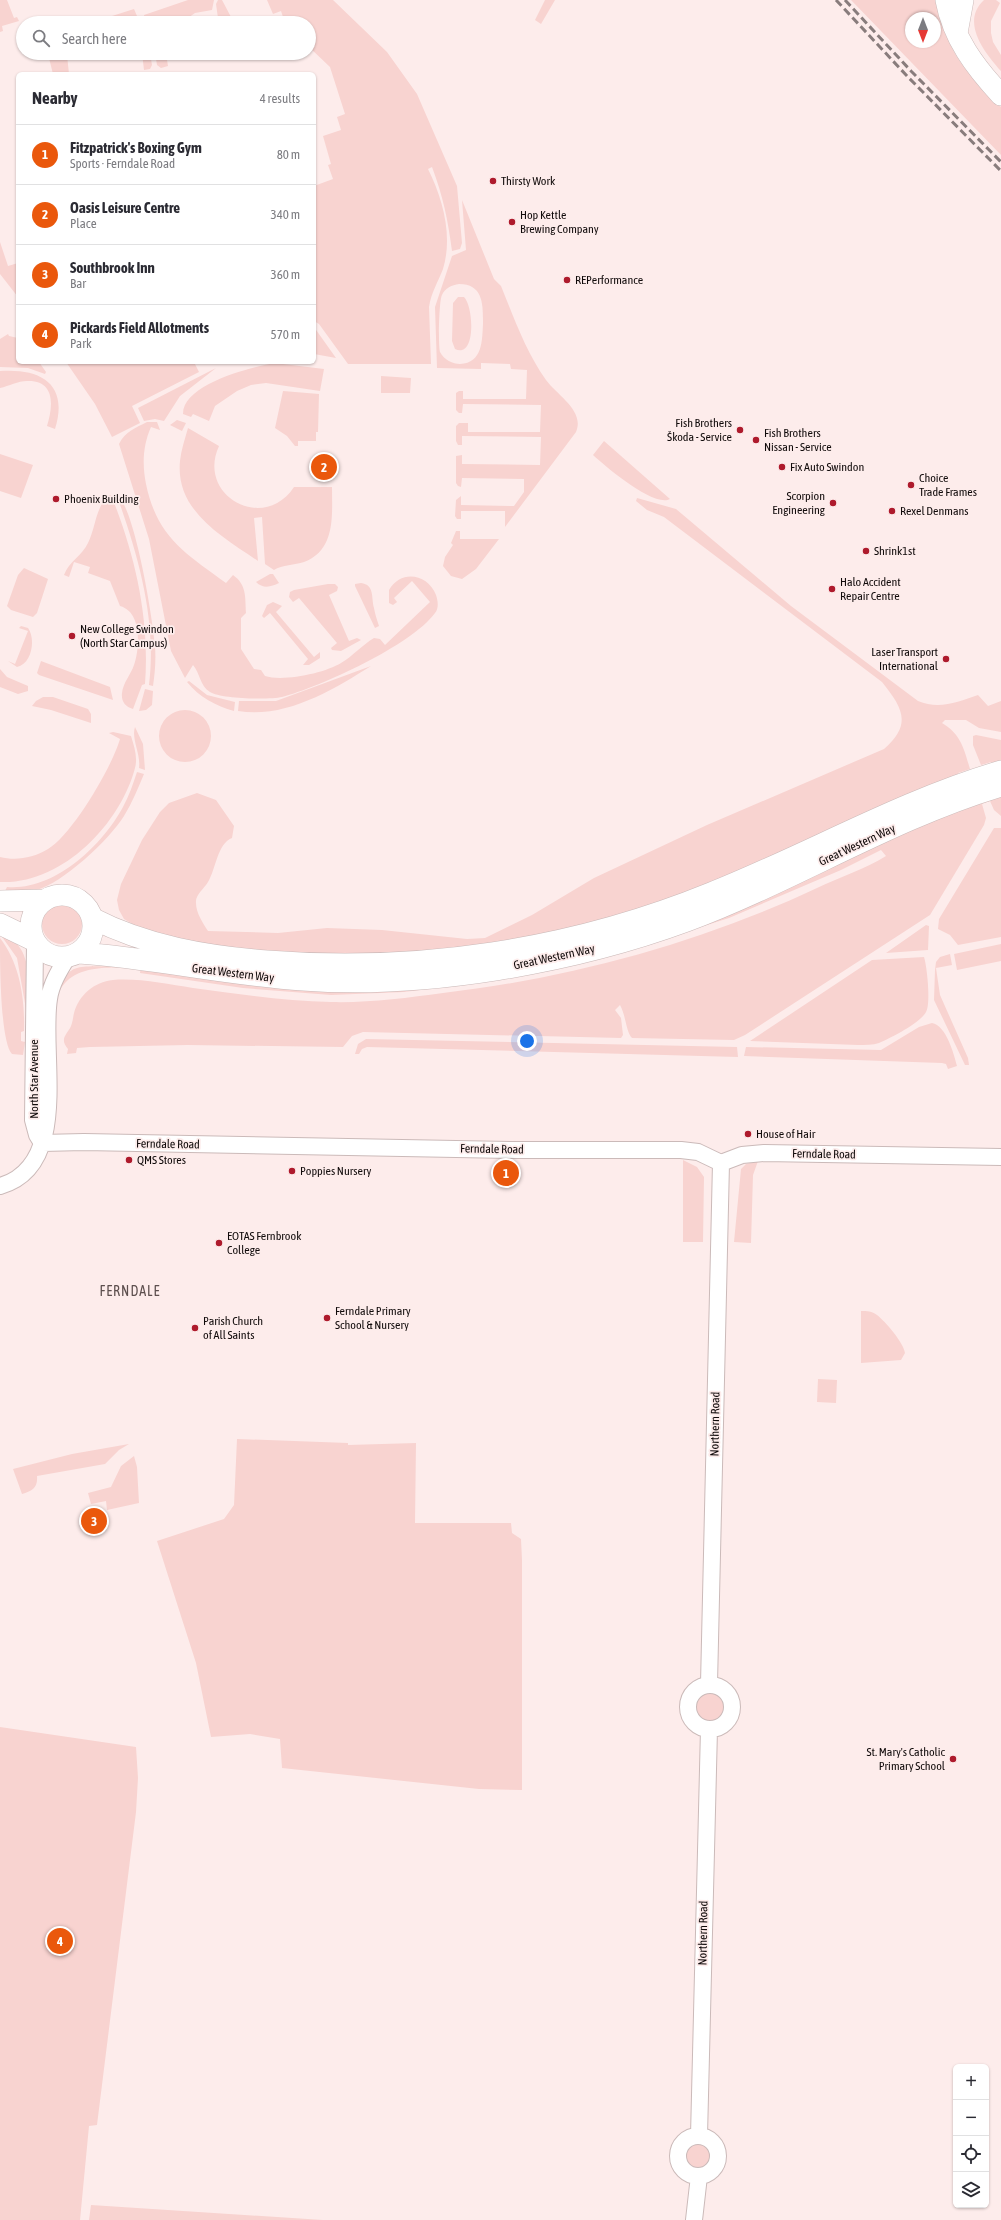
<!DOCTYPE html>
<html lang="en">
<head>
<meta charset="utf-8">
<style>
	body { margin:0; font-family:"Asap Condensed",sans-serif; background:#f2f2f3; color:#2b2b33 }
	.controls { position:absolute; right:12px; bottom:12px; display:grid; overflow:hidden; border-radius:6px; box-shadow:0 1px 3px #0004 }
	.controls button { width:36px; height:36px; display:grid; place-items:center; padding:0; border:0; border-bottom:1px solid #e1e1e2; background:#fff; color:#2b2b33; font:20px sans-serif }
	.compass { position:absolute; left:905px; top:12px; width:36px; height:36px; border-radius:50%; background:#fff; box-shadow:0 1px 3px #0004; rotate:180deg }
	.you { position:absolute; left:527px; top:1041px; width:14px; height:14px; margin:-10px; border:3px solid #fff; border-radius:50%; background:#1a73e8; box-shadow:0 0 0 6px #1a73e833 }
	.badge { display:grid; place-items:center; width:26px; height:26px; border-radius:50%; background:#ea580c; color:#fff; font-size:13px; font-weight:700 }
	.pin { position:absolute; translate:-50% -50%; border:2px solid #fff; box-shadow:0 1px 4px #0006 }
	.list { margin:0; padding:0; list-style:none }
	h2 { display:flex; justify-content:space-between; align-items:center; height:52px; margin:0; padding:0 16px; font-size:17px }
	h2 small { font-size:13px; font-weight:400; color:#7c7c81 }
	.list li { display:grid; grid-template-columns:26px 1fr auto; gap:12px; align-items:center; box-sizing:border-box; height:60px; padding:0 16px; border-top:1px solid #e1e1e2 }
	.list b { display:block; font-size:15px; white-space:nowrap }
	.list p { margin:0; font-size:13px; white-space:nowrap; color:#7c7c81 }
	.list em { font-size:13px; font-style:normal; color:#7c7c81 }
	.icon { flex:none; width:22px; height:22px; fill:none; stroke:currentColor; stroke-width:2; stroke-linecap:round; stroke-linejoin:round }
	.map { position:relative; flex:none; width:1001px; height:2220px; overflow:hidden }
	.search { position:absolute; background:#fff; box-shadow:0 1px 3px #0004; left:16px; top:16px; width:300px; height:44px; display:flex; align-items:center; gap:10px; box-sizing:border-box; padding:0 14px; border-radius:22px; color:#7c7c81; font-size:15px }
	.panel { position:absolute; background:#fff; box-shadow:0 1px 3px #0004; left:16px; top:72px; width:300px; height:292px; border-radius:6px }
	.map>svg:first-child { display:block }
	.green { fill:#f8d3d0; fill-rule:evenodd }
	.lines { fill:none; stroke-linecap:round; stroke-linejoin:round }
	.minor-casing { stroke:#cbbab9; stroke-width:18 }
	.major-casing { stroke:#cbbab9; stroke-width:22 }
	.minor { stroke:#fff; stroke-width:16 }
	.major { stroke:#fff; stroke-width:21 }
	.rail { stroke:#887c7c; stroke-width:3; stroke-dasharray:8 4; stroke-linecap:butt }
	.poi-dot { fill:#ae1a2c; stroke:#fdeceb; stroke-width:1.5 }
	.labels { text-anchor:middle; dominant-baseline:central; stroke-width:3.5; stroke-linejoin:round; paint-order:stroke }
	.poi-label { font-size:12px; fill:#100a0a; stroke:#fdeceb; text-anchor:start }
	.street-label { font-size:12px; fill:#100a0a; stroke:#fdeceb }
	.quarter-label { font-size:14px; letter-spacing:1px; fill:#5d4f4e; stroke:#fdeceb }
</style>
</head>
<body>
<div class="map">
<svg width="1001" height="2220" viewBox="0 0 1001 2220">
	<rect width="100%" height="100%" fill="#fdeceb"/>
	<path class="green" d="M 0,0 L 7,0 L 14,18 L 17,17 L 19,21 L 2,26 L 3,31 L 0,32 Z
		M 188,0 L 214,0 L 212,10 L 195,13 L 182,22 L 151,23 L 150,19 L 145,20 L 144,15 Z
		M 218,0 L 222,0 L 231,17 L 218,18 L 216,4 Z
		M 267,0 L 333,0 L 387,52 L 417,94 L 457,186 L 462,243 L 460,249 L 452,251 C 448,220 443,196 432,167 L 428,169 C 443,199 453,236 443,269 C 438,282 431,293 429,307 L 431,364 L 348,364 L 319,324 L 314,321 L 314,186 L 333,179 L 328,165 L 331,164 L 323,136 L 341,130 L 337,117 L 345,114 L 330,67 L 309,47 L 309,23 L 285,23 L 281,11 L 273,14 Z
		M 545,0 L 555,0 L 541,24 L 535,20 Z
		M 851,0 L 938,0 C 941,11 942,23 946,33 C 955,63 980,85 1001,107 L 1001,155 ZM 911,18 L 935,18 L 935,42 L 911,42 Z
		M 984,0 L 996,0 L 1000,3 L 991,21 L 991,33 L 993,42 L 1001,55 L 1001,71 C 985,53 960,22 984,0 Z
		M 134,9 L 140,23 L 90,23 Z
		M 75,53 L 67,55 L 69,74 L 53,74 L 48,54 Z
		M 142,53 L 150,53 L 152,65 L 150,69 L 144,70 Z
		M 155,53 L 166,53 L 168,66 L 161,68 L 157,65 Z
		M 462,200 L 494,279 L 501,286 C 514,318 526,352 546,380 C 558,396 585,411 576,432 L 505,527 L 505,511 L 461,511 L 461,519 L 457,519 L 455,516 L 456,500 L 461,496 L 461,505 L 514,506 L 524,492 L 524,479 L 462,478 L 461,487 L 458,486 L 456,483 L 456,456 L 462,455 L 462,464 L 540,465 L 541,437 L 462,436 L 462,445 L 458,445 L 456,441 L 456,426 L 459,423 L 468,423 L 468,432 L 540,432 L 541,405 L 463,404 L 462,413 L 459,413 L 456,410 L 456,393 L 459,391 L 463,391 L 463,399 L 526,399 L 527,370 L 511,369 L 510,364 L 481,363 L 481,369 L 437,368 L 435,307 L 452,256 L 466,250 ZM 459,284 C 484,284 483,306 483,324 C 482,340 483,363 460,364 C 453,364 444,360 440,352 C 438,346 439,300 442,295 C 445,288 452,285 459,284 Z
		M 0,242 L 8,266 L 18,263 L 18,297 L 0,274 Z
		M 458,297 L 464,297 C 474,307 476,359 455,349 L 452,341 L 453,303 Z
		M 314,327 L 336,358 L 314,354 Z
		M 8,334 L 9,336 L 18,338 L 18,362 L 39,362 L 46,372 L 45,374 L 28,368 L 0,367 L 0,339 Z
		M 66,362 L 194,362 L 199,372 L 132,406 L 140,423 L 112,437 L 95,404 Z
		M 275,363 L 324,369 L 320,391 L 266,383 L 251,385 L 237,391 L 215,406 L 209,421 L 193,414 L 191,417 L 183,414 C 183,384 252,367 275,363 Z
		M 216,368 L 180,396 L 164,421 L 155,419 L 144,421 L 138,408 Z
		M 0,371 C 41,368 69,384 55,429 L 47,426 C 53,407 56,380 27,381 C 18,381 9,386 0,388 Z
		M 381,376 L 411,378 L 410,393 L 381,393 Z
		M 283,391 L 319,394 L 318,432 L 316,432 L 316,441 L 298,441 L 298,446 L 295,446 L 287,436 L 275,428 Z
		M 177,420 L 186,423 L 182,431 L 170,425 Z
		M 147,422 L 157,422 L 160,430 L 151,427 C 143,445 142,464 146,484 C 157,537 185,553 226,583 L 233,575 C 247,585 245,597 246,613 L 241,618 L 241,649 L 254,669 L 261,670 L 265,676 C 283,682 325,673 341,663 C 353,656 362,645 374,638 L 380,639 L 385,645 L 430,602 L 412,581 L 394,598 L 397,602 L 393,605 L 389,603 L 389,590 C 401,569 428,574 436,595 C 438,601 439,608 435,613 C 412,645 320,687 282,697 C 269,700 221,699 210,692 C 200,686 200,673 193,665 L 185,678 L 171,651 L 149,539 L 119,444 C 125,432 135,428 147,422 Z
		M 188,428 L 219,446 C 196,496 264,533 294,487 L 332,487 C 332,515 336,550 304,562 C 295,565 282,565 274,570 L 265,564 L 262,517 L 254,518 L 258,561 C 223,537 175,511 180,461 C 181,450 185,439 188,428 Z
		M 604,441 L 670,499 C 654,508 605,466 593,455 Z
		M 0,454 L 33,465 L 21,498 L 0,491 Z
		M 116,493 C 135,507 153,620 155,646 C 156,660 155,673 153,686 L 149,685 C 157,619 138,555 116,493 Z
		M 109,495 L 111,495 C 135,554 150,619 145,684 L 142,685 L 133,709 C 125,707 121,701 122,693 C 123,683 131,674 134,665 C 140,647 142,612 120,606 L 110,581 L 88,573 L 90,567 L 74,562 L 69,577 L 64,575 C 69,561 82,556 88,543 C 96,527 95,508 109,495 Z
		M 637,498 L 676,509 L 791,606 L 918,701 C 939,710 958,702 978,695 L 988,706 L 1001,701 L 1001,732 L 979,728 L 966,720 L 945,720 L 942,723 C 961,734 964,749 970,769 L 958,773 L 958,777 L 680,897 L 534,939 L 386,956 L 221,949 L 139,928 L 124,919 L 119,910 L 117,900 L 121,884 L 142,840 L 160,812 L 169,803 L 197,793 L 216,800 L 234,826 L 232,838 C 217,844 216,869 208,882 C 204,889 195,895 196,903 C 196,913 203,923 208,931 L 278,933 L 327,928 L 382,930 L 467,939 L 485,938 L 532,915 L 594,878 L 707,825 L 884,749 C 913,724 902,707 882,682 L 664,517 L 647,510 L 636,501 Z
		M 456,531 L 460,531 L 460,539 L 499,539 L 476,569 L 462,579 L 451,576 L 443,566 L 445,557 L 453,545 L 451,543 Z
		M 24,568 L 48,579 L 37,613 L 33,617 L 11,610 L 7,606 L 18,575 Z
		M 270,574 L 273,574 L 279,583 C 271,587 263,589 256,582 Z
		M 361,583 C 375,585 371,597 374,608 C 375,614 377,620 379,626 L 375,628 L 355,586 L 355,584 Z
		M 328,584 L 335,584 L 338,587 L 337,591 L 329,595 L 349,641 L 357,638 L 361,640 L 341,651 L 332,650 L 331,648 L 337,643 L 299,598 L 293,602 L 289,597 L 290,592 L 294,590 Z
		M 273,602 L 282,606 L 276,612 L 314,657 L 320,652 L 320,658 L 309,665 L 303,665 L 308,659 L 270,613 L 264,618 L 262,616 L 267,605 Z
		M 21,626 L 28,628 C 36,639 32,664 17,667 L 8,661 L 15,664 L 28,631 L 19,628 Z
		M 41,661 L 110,687 L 113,700 L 39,675 L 37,673 Z
		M 371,666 C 333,690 285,719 238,711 L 239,701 L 276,701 Z
		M 0,669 L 7,677 L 28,686 L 28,691 L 18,694 L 0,687 Z
		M 189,681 L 207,695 L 235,702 L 234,711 C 216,706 199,697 187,682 Z
		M 145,689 L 153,691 L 152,705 L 146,710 L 139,711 Z
		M 43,697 L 53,697 L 88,709 L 91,714 L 91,723 L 51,710 L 32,706 L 36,701 Z
		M159 736a26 26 0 1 1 52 0a26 26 0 1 1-52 0Z
		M 135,727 L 143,744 L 145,770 L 139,768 C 141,754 131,739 135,727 Z
		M 113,732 L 131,736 C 134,746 138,757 135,768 C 120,825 61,885 0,882 L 0,857 C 16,861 33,858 48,849 C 72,835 112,767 120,739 L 109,733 Z
		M 976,735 L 1001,740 L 1001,763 L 993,766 L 991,762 L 981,765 L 973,745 L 973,736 Z
		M 137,772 L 144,774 C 138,788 132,803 124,816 C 110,839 62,884 36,890 C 26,892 15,891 5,891 L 7,887 C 54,891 102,846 123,807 C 129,796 133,784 137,772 Z
		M 1001,794 L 1001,816 L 994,810 L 990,801 L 982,804 L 986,818 L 984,825 L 930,915 L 745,1035 L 734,1040 L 632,1038 C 626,1032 626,1016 620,1005 L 615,1010 L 621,1018 L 623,1035 L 621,1038 L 363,1032 L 352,1036 L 343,1047 L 188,1045 L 90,1047 L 77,1048 L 76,1053 L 67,1054 L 68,1049 C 59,1038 67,1035 71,1026 C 73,1021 73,1017 74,1013 C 79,995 94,982 113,980 C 139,978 167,984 193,988 C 239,994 285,1001 331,1002 C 368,1003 406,998 443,993 C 571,978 700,943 817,888 C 840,877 865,869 886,856 L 881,850 L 841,870 L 729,918 L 650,943 L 483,982 L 404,992 L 331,995 L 243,988 L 140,973 L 141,967 L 347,987 L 852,853 Z
		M 994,828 L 1001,828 L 1001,937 L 958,945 L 950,935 L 938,929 L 939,919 Z
		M42 924a20 20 0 1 1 40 0a20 20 0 1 1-40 0Z
		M 926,925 L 929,926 L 928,950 L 886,953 Z
		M 0,934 C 5,937 13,939 16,943 C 32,959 28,989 29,1009 L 26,1009 L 17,958 Z
		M 0,938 C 20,964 25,999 24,1031 L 21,1032 L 21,1041 L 25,1042 L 23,1055 L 12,1054 C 0,1042 0,959 0,938 Z
		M 1001,944 L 1001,961 L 957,970 L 954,954 Z
		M 950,954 L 952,965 L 936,968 L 940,995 L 968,1058 L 969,1065 L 965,1065 L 934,1000 L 935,970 L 936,962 L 940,957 Z
		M 924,957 C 927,966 931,1004 926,1012 C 920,1023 891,1038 879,1043 C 873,1045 865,1045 858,1045 L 750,1041 L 872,960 Z
		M 112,966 L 132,968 C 111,967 80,966 65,983 C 59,989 57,998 53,1005 C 70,963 67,967 112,966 Z
		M 932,1023 C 946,1025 954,1054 957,1066 L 948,1069 L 946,1064 L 942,1063 L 744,1056 L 746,1047 L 881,1050 L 919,1027 Z
		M 366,1039 L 737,1047 L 738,1057 L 367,1047 L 362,1049 L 359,1054 L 355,1054 L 358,1044 Z
		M 683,1160 L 697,1167 L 704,1177 L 703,1242 L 683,1242 Z
		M 758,1161 L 753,1175 L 751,1243 L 734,1242 L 741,1169 L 746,1164 Z
		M 861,1311 C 867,1311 872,1311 877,1315 C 885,1321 904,1343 905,1353 L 901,1360 L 861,1363 Z
		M 818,1379 L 837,1380 L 836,1403 L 817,1402 Z
		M 237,1439 L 348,1443 L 348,1445 L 416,1443 L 415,1523 L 511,1523 L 512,1533 L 521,1539 L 522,1560 L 522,1790 L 479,1789 L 282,1768 L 280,1739 L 250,1734 L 211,1737 L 196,1663 L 157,1541 L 224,1519 L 234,1505 Z
		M 129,1444 L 119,1450 L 105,1464 L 37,1476 C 38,1488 32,1491 22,1494 L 13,1469 L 72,1454 Z
		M 134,1456 L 137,1467 L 139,1503 L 107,1510 L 106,1501 L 91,1504 L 88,1493 L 111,1487 L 121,1466 Z
		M694 1707a15 15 0 1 1 30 0a15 15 0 1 1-30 0Z
		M 0,1727 L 136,1747 L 138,1778 L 136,1812 L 97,2125 L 89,2126 L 80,2220 L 0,2220 Z
		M682 2157a16 16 0 1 1 32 0a16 16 0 1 1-32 0Z
		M 91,2205 L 323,2220 L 89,2220 Z"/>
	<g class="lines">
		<defs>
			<path id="minor" d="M 35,943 L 33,1120 L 37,1135 L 42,1143
				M 42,1143 L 84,1142 L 514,1150 L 681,1150 L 698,1152 L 721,1163
				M 721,1163 L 742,1155 L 764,1153 L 1001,1157
				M 0,1186 C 72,1166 40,1054 49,999 C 51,984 59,971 67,958
				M 709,1684 L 721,1163
				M688 1707a22 22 0 1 1 44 0a22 22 0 1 1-44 0Z
				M678 2156a20 20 0 1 1 40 0a20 20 0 1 1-40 0Z
				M 699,2136 L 709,1729
				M 694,2220 L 699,2176"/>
			<path id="major" d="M 946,0 C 953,38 975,67 1001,95
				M 957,33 L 963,0
				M31 926a31 31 0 1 1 62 0a31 31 0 1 1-62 0Z
				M 0,901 L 44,900
				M 92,918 C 146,946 206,956 267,961 C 417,973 571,950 711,893 C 809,854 900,801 1001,771
				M 0,924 L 33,940
				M 79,953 C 154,958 228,975 303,980 C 425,989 573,963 687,921 C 794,881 891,819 1001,786"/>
		</defs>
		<use href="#minor" class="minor-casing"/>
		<use href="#major" class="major-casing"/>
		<use href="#minor" class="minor"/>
		<use href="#major" class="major"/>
		<path class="rail" d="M 836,0 L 908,77 L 1001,171
			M 845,0 L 911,71 L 1001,162"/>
	</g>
	<g class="poi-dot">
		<circle cx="493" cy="181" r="4"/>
		<circle cx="512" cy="222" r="4"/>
		<circle cx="567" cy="280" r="4"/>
		<circle cx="740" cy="430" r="4"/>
		<circle cx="756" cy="440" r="4"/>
		<circle cx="782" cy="467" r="4"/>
		<circle cx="911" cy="485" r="4"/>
		<circle cx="56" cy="499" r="4"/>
		<circle cx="833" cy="503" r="4"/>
		<circle cx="892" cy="511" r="4"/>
		<circle cx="866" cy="551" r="4"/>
		<circle cx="832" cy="589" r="4"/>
		<circle cx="72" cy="636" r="4"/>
		<circle cx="946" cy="659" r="4"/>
		<circle cx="748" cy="1134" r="4"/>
		<circle cx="129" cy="1160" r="4"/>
		<circle cx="292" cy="1171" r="4"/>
		<circle cx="219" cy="1243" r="4"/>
		<circle cx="327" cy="1318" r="4"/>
		<circle cx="195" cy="1328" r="4"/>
		<circle cx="953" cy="1759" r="4"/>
	</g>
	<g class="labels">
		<g class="poi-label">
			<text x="501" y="181">Thirsty Work</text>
			<text x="520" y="215">Hop Kettle<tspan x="520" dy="14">Brewing Company</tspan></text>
			<text x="575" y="280">REPerformance</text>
			<text x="732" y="423" text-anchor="end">Fish Brothers<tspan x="732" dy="14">Škoda - Service</tspan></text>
			<text x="764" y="433">Fish Brothers<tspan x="764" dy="14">Nissan - Service</tspan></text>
			<text x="790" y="467">Fix Auto Swindon</text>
			<text x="919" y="478">Choice<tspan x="919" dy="14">Trade Frames</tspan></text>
			<text x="825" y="496" text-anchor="end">Scorpion<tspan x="825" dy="14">Engineering</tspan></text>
			<text x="64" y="499">Phoenix Building</text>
			<text x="900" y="511">Rexel Denmans</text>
			<text x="874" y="551">Shrink1st</text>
			<text x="840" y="582">Halo Accident<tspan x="840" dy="14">Repair Centre</tspan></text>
			<text x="80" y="629">New College Swindon<tspan x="80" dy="14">(North Star Campus)</tspan></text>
			<text x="938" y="652" text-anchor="end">Laser Transport<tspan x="938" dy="14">International</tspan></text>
			<text x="756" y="1134">House of Hair</text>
			<text x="137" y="1160">QMS Stores</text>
			<text x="300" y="1171">Poppies Nursery</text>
			<text x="227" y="1236">EOTAS Fernbrook<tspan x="227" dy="14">College</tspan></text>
			<text x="335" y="1311">Ferndale Primary<tspan x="335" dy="14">School &amp; Nursery</tspan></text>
			<text x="203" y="1321">Parish Church<tspan x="203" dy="14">of All Saints</tspan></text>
			<text x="945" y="1752" text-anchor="end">St. Mary's Catholic<tspan x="945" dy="14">Primary School</tspan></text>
		</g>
		<g class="street-label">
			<text transform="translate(857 845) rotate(-25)">Great Western Way</text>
			<text transform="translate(554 957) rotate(-12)">Great Western Way</text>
			<text transform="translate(233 973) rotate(7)">Great Western Way</text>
			<text transform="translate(34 1079) rotate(-90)">North Star Avenue</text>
			<text transform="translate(168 1144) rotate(1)">Ferndale Road</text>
			<text transform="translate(492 1149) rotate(1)">Ferndale Road</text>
			<text transform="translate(824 1154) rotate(1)">Ferndale Road</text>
			<text transform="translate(715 1424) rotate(-89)">Northern Road</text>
			<text transform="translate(703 1933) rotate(-89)">Northern Road</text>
		</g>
		<g class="quarter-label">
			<text x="130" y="1291">FERNDALE</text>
		</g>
	</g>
</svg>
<div class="controls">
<button>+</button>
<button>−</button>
<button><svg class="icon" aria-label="locate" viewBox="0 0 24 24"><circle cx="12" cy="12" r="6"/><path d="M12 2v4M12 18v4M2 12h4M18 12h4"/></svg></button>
<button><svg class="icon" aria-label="layers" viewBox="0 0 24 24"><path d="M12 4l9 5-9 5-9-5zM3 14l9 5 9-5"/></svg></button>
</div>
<svg class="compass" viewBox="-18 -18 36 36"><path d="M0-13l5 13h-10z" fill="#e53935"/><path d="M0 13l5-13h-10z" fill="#7c7c81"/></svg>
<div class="you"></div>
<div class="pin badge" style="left:506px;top:1173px">1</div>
<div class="pin badge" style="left:324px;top:467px">2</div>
<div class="pin badge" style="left:94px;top:1521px">3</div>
<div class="pin badge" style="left:60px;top:1941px">4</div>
<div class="search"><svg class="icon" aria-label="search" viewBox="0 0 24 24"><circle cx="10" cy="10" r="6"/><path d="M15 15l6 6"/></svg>Search here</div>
<section class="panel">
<h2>Nearby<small>4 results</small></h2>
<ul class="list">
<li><span class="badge">1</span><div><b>Fitzpatrick's Boxing Gym</b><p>Sports · Ferndale Road</p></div><em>80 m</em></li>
<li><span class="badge">2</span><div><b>Oasis Leisure Centre</b><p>Place</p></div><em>340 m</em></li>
<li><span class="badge">3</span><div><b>Southbrook Inn</b><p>Bar</p></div><em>360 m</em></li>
<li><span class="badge">4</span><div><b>Pickards Field Allotments</b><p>Park</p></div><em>570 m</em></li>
</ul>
</section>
</div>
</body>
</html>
